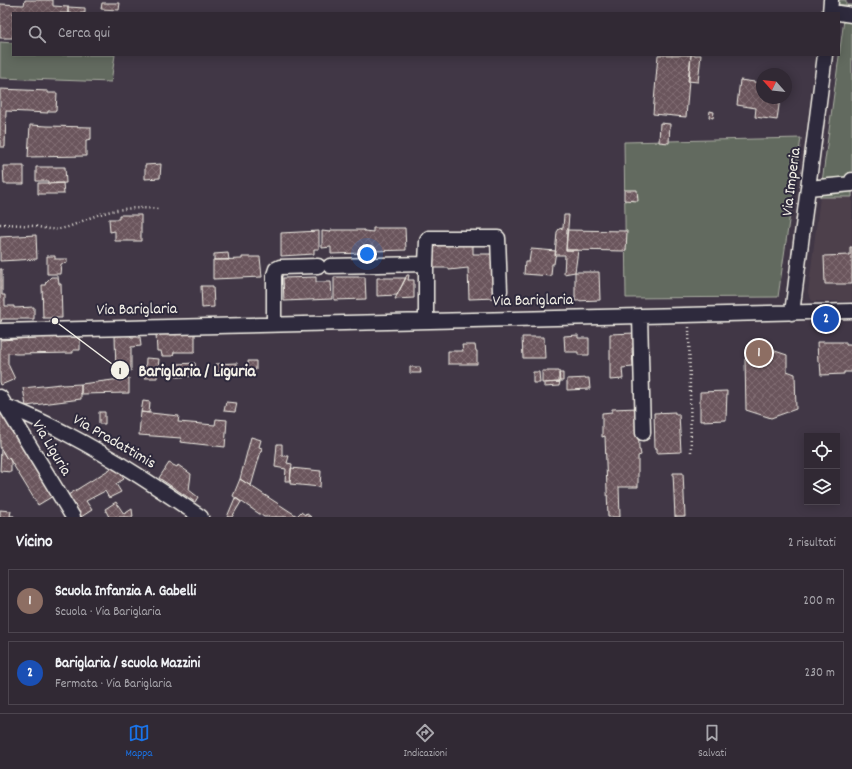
<!DOCTYPE html>
<html lang="it">
<head>
<meta charset="utf-8">
<style>
	body { margin:0; font-family:Dekko,sans-serif; background:#39313c; color:#f1f3f6 }
	.controls { position:absolute; right:12px; bottom:12px; display:grid; overflow:hidden; border-radius:0px; box-shadow:0 2px 10px #0003 }
	.controls button { width:36px; height:36px; display:grid; place-items:center; padding:0; border:0; border-bottom:1px solid #4c454f; background:#312934; color:#f1f3f6; font:20px sans-serif }
	.compass { position:absolute; left:756px; top:68px; width:36px; height:36px; border-radius:50%; background:#312934; box-shadow:0 2px 10px #0003; rotate:297deg }
	.you { position:absolute; left:367px; top:254px; width:14px; height:14px; margin:-10px; border:3px solid #fff; border-radius:50%; background:#1a73e8; box-shadow:0 0 0 6px #1a73e833 }
	.badge { display:grid; place-items:center; width:26px; height:26px; border-radius:50%; background:#1a73e8; color:#fff; font-size:13px; font-weight:700 }
	.pin { position:absolute; translate:-50% -50%; border:2px solid #fff; box-shadow:0 1px 4px #0006 }
	.list { margin:0; padding:0; list-style:none }
	h2 { display:flex; justify-content:space-between; align-items:center; height:52px; margin:0; padding:0 16px; font-size:17px }
	h2 small { font-size:13px; font-weight:400; color:#a8a6ac }
	.list li { display:grid; grid-template-columns:26px 1fr auto; gap:12px; align-items:center; box-sizing:border-box; height:64px; margin:0 8px 8px; padding:0 8px; border:1px solid #4c454f; border-radius:0px }
	.list b { display:block; font-size:15px; white-space:nowrap }
	.list p { margin:0; font-size:13px; white-space:nowrap; color:#a8a6ac }
	.list em { font-size:13px; font-style:normal; color:#a8a6ac }
	.icon { flex:none; width:22px; height:22px; fill:none; stroke:currentColor; stroke-width:2; stroke-linecap:round; stroke-linejoin:round }
	.map { position:relative; flex:none; width:852px; height:517px; overflow:hidden }
	.search { position:absolute; background:#312934; box-shadow:0 2px 10px #0003; left:12px; right:12px; top:12px; height:44px; display:flex; align-items:center; gap:10px; box-sizing:border-box; padding:0 14px; border-radius:0px; color:#a8a6ac; font-size:15px }
	.sheet { height:196px; background:#312934 }
	nav { display:flex; justify-content:space-around; align-items:center; box-sizing:border-box; height:56px; border-top:1px solid #4c454f; background:#312934; font-size:11px; color:#a8a6ac }
	nav a { display:grid; justify-items:center; gap:2px }
	nav .on { color:#1a73e8 }
	.map>svg:first-child { display:block }
	.built { fill:#4e404c }
	.green { fill:#626b5e; stroke:#abaea3 }
	.building { fill:url(#building-cross-hatch); stroke:#f4f1e8 }
	.lines { fill:none; stroke-linecap:round; stroke-linejoin:round }
	.minor-casing { stroke:#f4f1e8; stroke-width:17 }
	.path { stroke:#f4f1e8; stroke-width:2.5; stroke-dasharray:1 3; stroke-linecap:butt }
	.minor { stroke:#2f2a3d; stroke-width:14 }
	.labels { text-anchor:middle; dominant-baseline:central; stroke-width:4; stroke-linejoin:round; paint-order:stroke }
	.street-label { font-size:16px; fill:#f4f1e8; stroke:#2f2a3d }
	.leader { fill:none; stroke:#f4f1e8; stroke-width:1.5 }
	.callout-dot { fill:#f4f1e8; stroke:#2f2a3d; stroke-width:1.5 }
	.mark-label { font-size:12px; text-anchor:middle; font-weight:bold; fill:#111 }
	.callout-label { font-size:17px; text-anchor:middle; font-weight:bold; fill:#f4f1e8; stroke:#2f2a3d; stroke-width:4; stroke-linejoin:round; paint-order:stroke }
</style>
</head>
<body>
<div class="map">
<svg width="852" height="517" viewBox="0 0 852 517">
	<defs>
		<pattern id="building-cross-hatch" width="8" height="8" patternUnits="userSpaceOnUse"><rect width="8" height="8" fill="#6b545b"/><path d="M0 0l8 8M0 8l8-8" fill="none" stroke="#816d73"/></pattern>
	</defs>
	<rect width="100%" height="100%" fill="#413746"/>
	<filter id="ink" filterUnits="userSpaceOnUse"><feTurbulence type="fractalNoise" baseFrequency=".025" numOctaves="2"/><feDisplacementMap in="SourceGraphic" scale="8" xChannelSelector="R" yChannelSelector="G"/><feConvolveMatrix kernelMatrix="1 2 1 2 8 2 1 2 1" color-interpolation-filters="sRGB"/></filter>
	<g filter="url(#ink)">
		<path class="built" d="M 820,197 L 852,197 L 852,301 L 812,301 L 808,293 Z"/>
		<path class="green" d="M 836,0 L 846,0 L 846,5 L 852,5 L 852,197 L 820,197 L 846,5 L 836,4 Z
			M 0,42 L 13,43 L 13,55 L 115,55 L 111,82 L 0,78 Z
			M 801,138 L 778,297 L 626,298 L 624,142 Z"/>
		<path class="building" d="M 25,0 L 53,0 L 53,6 L 68,7 L 68,13 L 13,13 L 13,38 L 0,38 L 0,4 L 24,5 Z
			M 102,3 L 120,3 L 119,10 L 101,9 Z
			M 68,7 L 85,8 L 85,13 L 68,13 Z
			M 658,55 L 691,55 L 686,117 L 653,114 Z
			M 691,55 L 701,55 L 698,82 L 688,81 Z
			M 740,80 L 762,83 L 762,98 L 780,98 L 777,120 L 755,117 L 756,108 L 737,105 Z
			M 0,89 L 48,91 L 48,93 L 57,93 L 56,111 L 48,111 L 48,113 L 6,111 L 5,147 L 0,147 Z
			M 710,111 L 714,112 L 713,118 L 709,117 Z
			M 660,123 L 670,124 L 669,143 L 659,142 Z
			M 30,125 L 47,126 L 91,127 L 91,139 L 86,140 L 86,156 L 28,157 Z
			M 161,164 L 160,178 L 145,179 L 145,165 Z
			M 3,166 L 24,166 L 24,184 L 4,184 Z
			M 36,167 L 65,167 L 66,183 L 48,184 L 48,181 L 36,181 Z
			M 38,183 L 63,183 L 64,194 L 38,194 Z
			M 624,190 L 637,190 L 638,201 L 624,200 Z
			M 119,215 L 141,215 L 141,241 L 115,241 L 115,231 L 110,232 L 109,219 L 119,219 Z
			M 564,215 L 569,215 L 566,250 L 578,250 L 575,272 L 564,274 L 565,255 L 555,255 L 557,232 L 559,229 L 563,228 Z
			M 373,228 L 405,228 L 406,250 L 374,251 L 374,246 L 364,246 L 364,253 L 331,254 L 331,247 L 322,248 L 322,231 L 330,232 L 331,230 L 364,230 L 364,231 L 373,232 Z
			M 567,230 L 627,231 L 626,251 L 566,250 Z
			M 319,231 L 319,249 L 314,249 L 314,254 L 281,256 L 281,233 Z
			M 36,235 L 37,259 L 0,261 L 0,237 Z
			M 473,240 L 473,254 L 495,254 L 496,298 L 469,299 L 468,268 L 449,270 L 449,268 L 431,268 L 431,241 Z
			M 850,247 L 852,247 L 852,284 L 825,284 L 824,256 L 850,255 Z
			M 531,249 L 556,251 L 554,264 L 552,264 L 551,276 L 524,274 L 525,262 L 529,262 Z
			M 228,253 L 229,260 L 214,260 L 214,254 Z
			M 47,256 L 55,256 L 55,259 L 67,259 L 67,263 L 61,264 L 60,274 L 47,274 Z
			M 242,257 L 260,257 L 262,277 L 213,279 L 213,260 L 242,259 Z
			M 0,269 L 2,269 L 2,295 L 5,295 L 5,306 L 14,306 L 14,308 L 34,307 L 34,319 L 2,319 L 1,322 L 0,322 Z
			M 575,272 L 599,272 L 600,300 L 575,301 Z
			M 407,275 L 409,275 L 408,280 L 414,280 L 414,298 L 395,299 Z
			M 51,277 L 58,277 L 59,284 L 61,284 L 62,318 L 43,318 L 42,285 L 45,285 L 46,282 Z
			M 316,277 L 316,282 L 331,282 L 332,299 L 284,301 L 283,278 Z
			M 334,277 L 365,277 L 366,299 L 334,300 Z
			M 377,278 L 406,278 L 397,295 L 377,296 Z
			M 201,286 L 213,286 L 214,307 L 202,308 Z
			M 195,333 L 195,352 L 174,352 L 173,356 L 162,356 L 161,351 L 157,351 L 156,334 Z
			M 635,333 L 636,347 L 632,348 L 633,367 L 622,368 L 623,379 L 610,380 L 610,334 Z
			M 130,335 L 131,337 L 140,337 L 141,346 L 131,347 L 131,371 L 116,372 L 115,336 Z
			M 578,335 L 578,338 L 589,338 L 589,355 L 578,355 L 578,352 L 565,352 L 564,336 Z
			M 71,336 L 72,337 L 80,337 L 80,350 L 73,350 L 73,353 L 16,354 L 8,353 L 8,364 L 15,379 L 1,385 L 0,382 L 0,340 L 33,338 L 33,337 Z
			M 522,337 L 544,337 L 545,358 L 523,358 Z
			M 817,342 L 846,342 L 846,345 L 852,345 L 852,372 L 844,372 L 844,374 L 821,375 L 820,362 L 818,362 Z
			M 462,345 L 475,345 L 476,351 L 477,351 L 477,364 L 448,364 L 448,351 L 463,351 Z
			M 769,349 L 787,355 L 787,371 L 795,374 L 796,409 L 771,418 L 746,410 L 745,359 Z
			M 146,358 L 159,359 L 157,378 L 145,378 Z
			M 248,361 L 256,361 L 256,370 L 249,370 Z
			M 195,363 L 196,376 L 177,377 L 177,364 Z
			M 237,363 L 237,371 L 216,372 L 215,364 Z
			M 410,367 L 420,367 L 421,373 L 410,373 Z
			M 542,371 L 559,371 L 560,382 L 542,383 Z
			M 533,372 L 539,372 L 540,383 L 533,383 Z
			M 559,373 L 563,373 L 563,381 L 559,381 Z
			M 129,378 L 129,393 L 81,394 L 81,384 Z
			M 589,378 L 590,389 L 567,390 L 567,379 Z
			M 560,382 L 559,386 L 544,387 L 544,383 Z
			M 61,384 L 62,385 L 81,384 L 81,399 L 26,406 L 23,388 Z
			M 727,391 L 726,420 L 700,421 L 700,392 Z
			M 143,401 L 150,402 L 149,413 L 141,412 Z
			M 226,402 L 237,403 L 235,412 L 224,411 Z
			M 638,408 L 639,450 L 640,450 L 641,455 L 638,456 L 638,487 L 619,487 L 620,517 L 608,517 L 605,436 L 602,437 L 602,413 L 612,412 L 612,409 Z
			M 0,411 L 53,496 L 38,505 L 9,458 L 7,459 L 0,447 Z
			M 99,412 L 105,412 L 105,424 L 99,424 Z
			M 141,412 L 179,416 L 178,422 L 215,425 L 216,419 L 227,420 L 225,447 L 180,442 L 181,438 L 139,435 Z
			M 675,412 L 675,414 L 679,414 L 681,452 L 657,453 L 657,448 L 655,448 L 654,413 Z
			M 251,437 L 261,440 L 259,447 L 262,448 L 251,486 L 240,479 Z
			M 277,444 L 282,444 L 282,456 L 289,456 L 287,463 L 292,464 L 290,481 L 285,481 L 286,469 L 275,467 Z
			M 1,449 L 7,459 L 9,458 L 11,462 L 11,472 L 0,471 Z
			M 169,463 L 177,467 L 178,465 L 191,474 L 189,490 L 198,497 L 195,502 L 159,478 Z
			M 115,466 L 124,479 L 116,484 L 121,492 L 109,498 L 105,491 L 86,501 L 92,510 L 81,517 L 68,495 Z
			M 291,468 L 321,471 L 320,487 L 290,484 Z
			M 673,473 L 683,473 L 685,517 L 675,517 Z
			M 240,479 L 297,516 L 301,512 L 305,515 L 306,513 L 311,517 L 264,517 L 233,496 Z
			M 235,498 L 241,502 L 232,517 L 227,517 Z
			M 116,502 L 124,514 L 132,509 L 133,517 L 109,517 L 105,509 Z
			M 0,510 L 11,511 L 10,516 L 14,516 L 14,517 L 0,517 Z"/>
		<g class="lines">
			<defs>
				<path id="minor" d="M 830,13 L 831,0
					M 839,13 L 852,15
					M 808,188 L 852,184 L 852,180
					M 426,264 L 427,241 L 429,238 L 498,238 L 500,291
					M 330,266 L 426,264 L 426,321
					M 792,313 L 825,55
					M 640,316 L 643,433
					M 274,324 L 274,275 L 276,269 L 280,267 L 318,266
					M 0,331 L 852,311
					M 0,397 L 73,517
					M 5,406 C 28,414 48,424 69,435 C 115,459 158,488 201,517"/>
			</defs>
			<use href="#minor" class="minor-casing"/>
			<path class="path" d="M 0,224 C 11,224 22,225 34,226 C 45,228 51,231 64,228 C 74,226 85,219 95,216 C 115,208 138,207 158,209
				M 689,327 L 691,452"/>
			<use href="#minor" class="minor"/>
		</g>
	</g>
	<g class="labels">
		<g class="street-label">
			<text transform="translate(792 182) rotate(-83)">Via Imperia</text>
			<text transform="translate(533 301) rotate(-1)">Via Bariglaria</text>
			<text transform="translate(137 310) rotate(-1)">Via Bariglaria</text>
			<text transform="translate(114 442) rotate(30)">Via Pradattimis</text>
			<text transform="translate(51 448) rotate(59)">Via Liguria</text>
		</g>
	</g>
	<path class="leader" d="M55 321L120 370"/>
	<g class="callout-dot">
		<circle cx="55" cy="321" r="4"/>
		<circle cx="120" cy="370" r="10"/>
	</g>
	<g class="mark-label">
		<text x="120" y="374">1</text>
	</g>
	<g class="callout-label">
		<text x="197" y="376">Bariglaria / Liguria</text>
	</g>
</svg>
<div class="controls">
<button><svg class="icon" aria-label="locate" viewBox="0 0 24 24"><circle cx="12" cy="12" r="6"/><path d="M12 2v4M12 18v4M2 12h4M18 12h4"/></svg></button>
<button><svg class="icon" aria-label="layers" viewBox="0 0 24 24"><path d="M12 4l9 5-9 5-9-5zM3 14l9 5 9-5"/></svg></button>
</div>
<svg class="compass" viewBox="-18 -18 36 36"><path d="M0-13l5 13h-10z" fill="#e53935"/><path d="M0 13l5-13h-10z" fill="#a8a6ac"/></svg>
<div class="you"></div>
<div class="pin badge" style="left:759px;top:353px;background:#8d6e63">1</div>
<div class="pin badge" style="left:826px;top:319px;background:#1a4fb4">2</div>
<div class="search"><svg class="icon" aria-label="search" viewBox="0 0 24 24"><circle cx="10" cy="10" r="6"/><path d="M15 15l6 6"/></svg>Cerca qui</div>
</div>
<section class="sheet">
<h2>Vicino<small>2 risultati</small></h2>
<ul class="list">
<li><span class="badge" style="background:#8d6e63">1</span><div><b>Scuola Infanzia A. Gabelli</b><p>Scuola · Via Bariglaria</p></div><em>200 m</em></li>
<li><span class="badge" style="background:#1a4fb4">2</span><div><b>Bariglaria / scuola Mazzini</b><p>Fermata · Via Bariglaria</p></div><em>230 m</em></li>
</ul>
</section>
<nav>
<a class="on"><svg class="icon" aria-label="map" viewBox="0 0 24 24"><path d="M3 6l6-2 6 2 6-2v14l-6 2-6-2-6 2zM9 4v14M15 6v14"/></svg>Mappa</a>
<a><svg class="icon" aria-label="directions" viewBox="0 0 24 24"><path d="M12 3l9 9-9 9-9-9zM9 14v-3h6M13 9l2 2-2 2"/></svg>Indicazioni</a>
<a><svg class="icon" aria-label="saved" viewBox="0 0 24 24"><path d="M7 4h10v16l-5-4-5 4z"/></svg>Salvati</a>
</nav>
</body>
</html>
